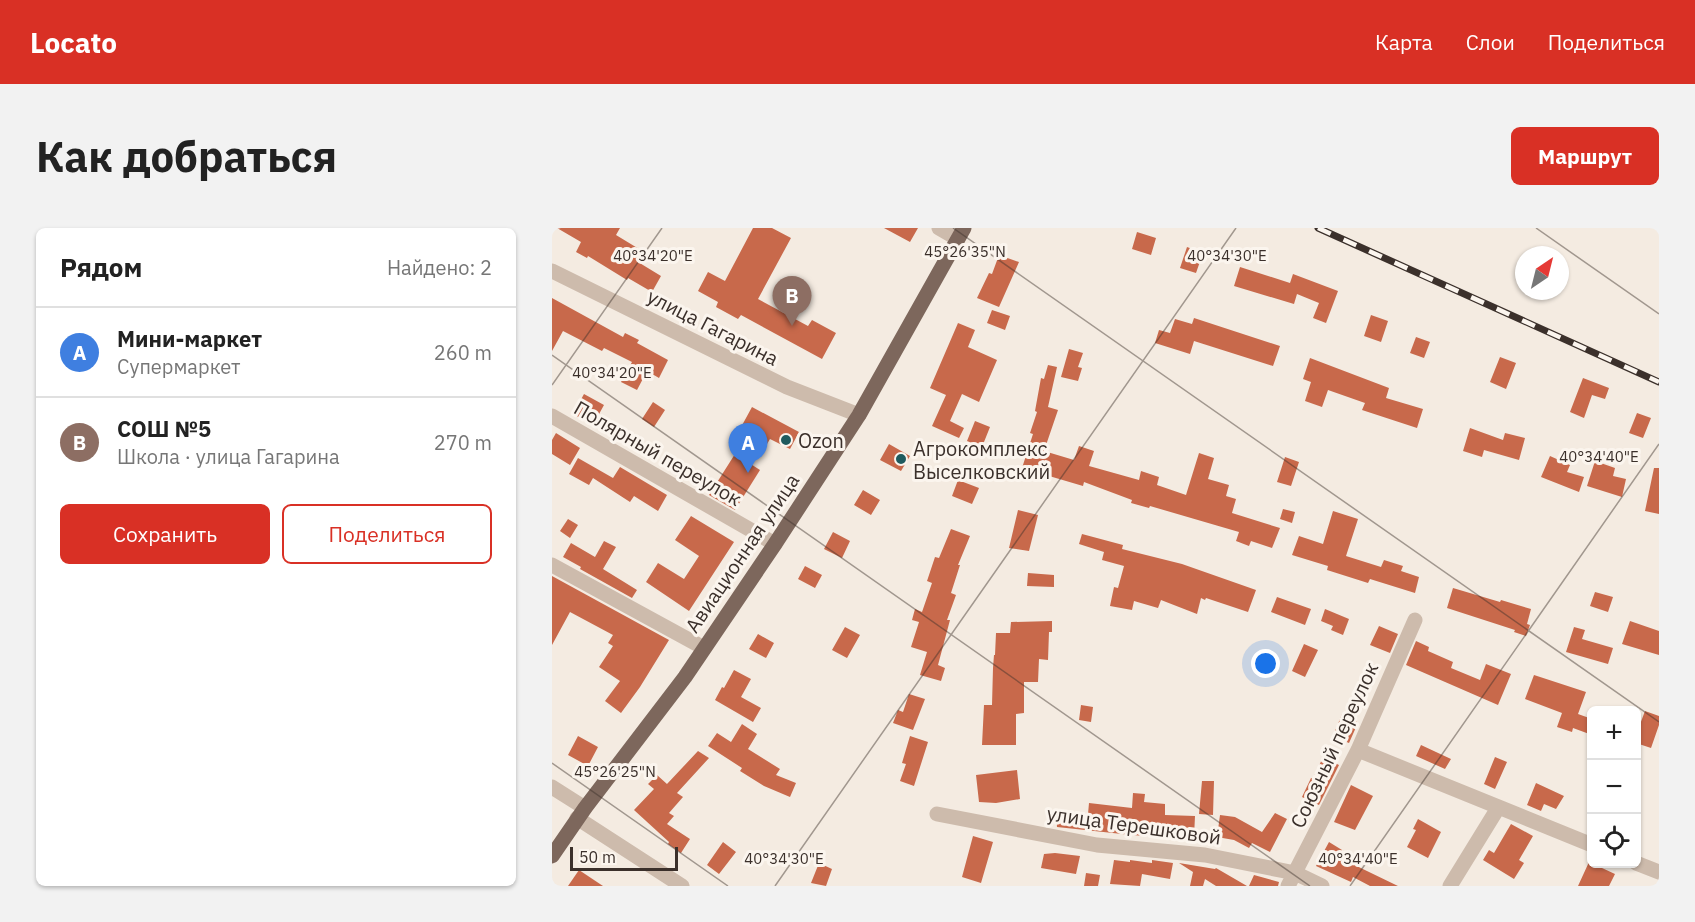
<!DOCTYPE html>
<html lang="ru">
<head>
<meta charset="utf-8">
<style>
	body { margin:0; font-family:"IBM Plex Sans",sans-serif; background:#f2f2f2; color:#222 }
	.controls { position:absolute; right:18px; bottom:18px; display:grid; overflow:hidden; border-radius:9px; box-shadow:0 2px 4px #0004 }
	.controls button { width:54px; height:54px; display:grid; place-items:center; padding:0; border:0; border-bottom:2px solid #e0e0e0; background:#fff; color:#222; font:30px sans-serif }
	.compass { position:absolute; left:963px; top:18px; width:54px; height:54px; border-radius:50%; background:#fff; box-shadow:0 2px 4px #0004; rotate:35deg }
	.scale { position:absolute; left:18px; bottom:15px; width:108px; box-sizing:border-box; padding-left:6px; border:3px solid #3b302b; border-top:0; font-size:16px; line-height:21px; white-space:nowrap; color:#3b302b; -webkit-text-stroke:4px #fbf5ee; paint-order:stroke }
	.you { position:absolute; left:714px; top:436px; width:21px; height:21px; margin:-15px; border:4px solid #fff; border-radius:50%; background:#1a73e8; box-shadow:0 0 0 9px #1a73e833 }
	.badge { display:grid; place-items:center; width:39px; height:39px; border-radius:50%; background:#d93025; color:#fff; font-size:20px; font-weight:700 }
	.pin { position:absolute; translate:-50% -50px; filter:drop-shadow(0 2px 3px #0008) }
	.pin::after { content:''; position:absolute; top:32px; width:21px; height:18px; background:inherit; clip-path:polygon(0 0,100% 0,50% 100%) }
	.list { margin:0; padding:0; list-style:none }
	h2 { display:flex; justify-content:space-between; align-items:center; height:78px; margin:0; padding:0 24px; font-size:26px }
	h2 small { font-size:20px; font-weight:400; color:#767676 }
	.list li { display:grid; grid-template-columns:39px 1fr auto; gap:18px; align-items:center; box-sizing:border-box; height:90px; padding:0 24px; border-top:2px solid #e0e0e0 }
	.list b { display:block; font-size:22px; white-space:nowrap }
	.list p { margin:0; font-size:20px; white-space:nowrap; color:#767676 }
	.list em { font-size:20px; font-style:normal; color:#767676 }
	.actions { display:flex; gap:12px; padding:18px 24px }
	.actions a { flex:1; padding:14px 0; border:2px solid #d93025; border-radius:9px; text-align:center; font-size:21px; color:#d93025 }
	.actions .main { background:#d93025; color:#fff }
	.icon { flex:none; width:33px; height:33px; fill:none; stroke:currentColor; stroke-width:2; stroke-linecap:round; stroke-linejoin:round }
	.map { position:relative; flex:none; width:1107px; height:658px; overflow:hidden; border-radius:9px }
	header { display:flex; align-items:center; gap:36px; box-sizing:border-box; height:84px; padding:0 30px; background:#d93025; color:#fff }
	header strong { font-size:28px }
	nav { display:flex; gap:33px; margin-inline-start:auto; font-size:21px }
	.intro { display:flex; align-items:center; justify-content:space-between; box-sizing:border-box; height:144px; padding:0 36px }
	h1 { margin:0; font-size:42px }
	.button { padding:15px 27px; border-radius:9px; background:#d93025; color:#fff; font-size:21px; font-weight:700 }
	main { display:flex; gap:36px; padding:0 36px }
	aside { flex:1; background:#fff; border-radius:9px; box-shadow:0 2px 4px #0004 }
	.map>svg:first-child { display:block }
	.building { fill:#c8694b }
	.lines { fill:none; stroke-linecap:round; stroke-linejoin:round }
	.minor { stroke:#cdbbac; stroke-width:15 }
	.major { stroke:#7d675c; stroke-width:15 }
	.rail-casing { stroke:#3b302b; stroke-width:7 }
	.rail { stroke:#fbf5ee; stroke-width:4.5; stroke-dasharray:14; stroke-linecap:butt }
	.ticks { fill:none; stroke:#3b302b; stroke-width:1.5; stroke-opacity:0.45 }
	.poi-dot { fill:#1f5a5e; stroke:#fbf5ee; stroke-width:2 }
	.labels { text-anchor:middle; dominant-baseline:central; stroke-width:6; stroke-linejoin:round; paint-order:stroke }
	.street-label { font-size:20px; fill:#3b302b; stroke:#fbf5ee }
	.poi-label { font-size:20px; fill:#3b302b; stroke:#fbf5ee; text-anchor:start }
	.ticks-label { font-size:15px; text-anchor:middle; fill:#3b302b; stroke:#fbf5ee; stroke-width:6; stroke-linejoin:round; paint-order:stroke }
</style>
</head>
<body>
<header>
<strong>Locato</strong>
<nav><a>Карта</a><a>Слои</a><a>Поделиться</a></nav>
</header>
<div class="intro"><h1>Как добраться</h1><a class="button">Маршрут</a></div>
<main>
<aside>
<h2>Рядом<small>Найдено: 2</small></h2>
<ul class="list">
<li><span class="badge" style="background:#3f7fe0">A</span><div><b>Мини-маркет</b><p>Супермаркет</p></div><em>260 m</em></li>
<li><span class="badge" style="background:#8d6e63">B</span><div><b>СОШ №5</b><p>Школа · улица Гагарина</p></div><em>270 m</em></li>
</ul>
<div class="actions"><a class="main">Сохранить</a><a>Поделиться</a></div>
</aside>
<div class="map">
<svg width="1107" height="658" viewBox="0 0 1107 658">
	<rect width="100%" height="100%" fill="#f4ebe1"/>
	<path class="building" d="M 5,0 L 68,0 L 64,7 L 92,24 L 86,34 L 109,48 L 100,64 L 76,50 L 75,52 L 36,28 L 35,30 L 24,24 L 29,14 Z
		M 201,0 L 220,0 L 239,10 L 206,71 L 256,98 L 260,92 L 284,105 L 270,131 L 189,87 L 186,91 L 164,79 L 166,74 L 146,63 L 156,44 L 173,53 Z
		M 332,0 L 366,0 L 358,14 Z
		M 585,4 L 604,10 L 599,27 L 580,21 Z
		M 635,19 L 651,25 L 644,45 L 628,40 Z
		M 447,27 L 467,34 L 447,79 L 425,70 L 437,45 L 440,46 Z
		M 688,39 L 738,55 L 741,46 L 786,63 L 774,95 L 761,90 L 767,75 L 745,66 L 742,76 L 682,58 Z
		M 0,70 L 71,109 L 73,105 L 87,112 L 85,115 L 116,132 L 107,150 L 95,143 L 85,162 L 69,154 L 80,134 L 52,120 L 50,123 L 11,103 L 0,123 Z
		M 440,82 L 458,88 L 453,102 L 435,95 Z
		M 819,87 L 836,93 L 829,114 L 812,108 Z
		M 642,90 L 728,118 L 721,138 L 642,113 L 638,126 L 603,115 L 607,102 L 618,105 L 623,91 L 640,96 Z
		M 406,95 L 423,102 L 416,119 L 445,132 L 427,174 L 410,166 L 398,193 L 412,200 L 407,210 L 380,198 L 394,167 L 378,160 Z
		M 864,109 L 878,114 L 872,130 L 858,125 Z
		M 517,121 L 531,125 L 526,139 L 530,140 L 526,153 L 509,149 Z
		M 948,129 L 964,135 L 954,161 L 938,154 Z
		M 758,130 L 837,160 L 834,170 L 871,181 L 865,200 L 810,182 L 813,175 L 776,162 L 770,179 L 753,173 L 759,154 L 751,151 Z
		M 496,137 L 505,139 L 496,179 L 506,182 L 492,223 L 522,232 L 527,218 L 542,223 L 537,238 L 587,252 L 589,243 L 607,249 L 605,257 L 634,267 L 647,225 L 662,230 L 656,251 L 677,257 L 674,268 L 684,271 L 680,285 L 728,300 L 720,320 L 699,313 L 697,318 L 684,313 L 687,304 L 598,278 L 597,280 L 579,275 L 580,272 L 532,254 L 531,258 L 470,240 L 481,206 L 478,205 L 485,184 L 483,183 L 489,150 L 492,151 Z
		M 1031,150 L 1057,160 L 1053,171 L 1040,167 L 1032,190 L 1018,184 Z
		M 32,166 L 52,177 L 41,197 L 21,186 Z
		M 101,174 L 113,182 L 102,199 L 90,191 Z
		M 200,179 L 247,204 L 238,221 L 218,211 L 215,216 L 188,201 Z
		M 1085,185 L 1099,190 L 1091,210 L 1077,205 Z
		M 423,193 L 438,199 L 430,219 L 415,213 Z
		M 918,200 L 951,212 L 953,205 L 973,210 L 967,232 L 932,222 L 930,229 L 911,223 Z
		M 4,205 L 28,220 L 18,237 L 0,226 L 0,212 Z
		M 337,216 L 358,228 L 349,243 L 328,232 Z
		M 183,226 L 208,242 L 183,282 L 157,267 Z
		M 998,228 L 1018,237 L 1015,244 L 1032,249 L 1027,264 L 989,249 Z
		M 733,229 L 747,234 L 739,258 L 725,254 Z
		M 26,230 L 61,250 L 68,239 L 115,267 L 106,283 L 82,268 L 78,274 L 41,250 L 37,257 L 17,246 Z
		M 1043,233 L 1063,240 L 1061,248 L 1074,251 L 1070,269 L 1035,258 Z
		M 1102,240 L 1107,240 L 1107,286 L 1093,283 Z
		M 406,252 L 427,260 L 420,276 L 400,268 Z
		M 311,262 L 328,272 L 319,287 L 302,277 Z
		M 731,281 L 743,284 L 740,295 L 728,291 Z
		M 466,282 L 486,287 L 477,323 L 457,320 Z
		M 781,283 L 806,291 L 794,328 L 829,339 L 832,332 L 851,338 L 849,343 L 867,349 L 863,365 L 818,351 L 816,355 L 775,342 L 776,338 L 740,327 L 747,308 L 771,316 Z
		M 139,288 L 182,314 L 137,383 L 94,354 L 106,335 L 132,351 L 147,328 L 123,312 Z
		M 16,291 L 26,297 L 18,310 L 8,303 Z
		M 399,301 L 418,308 L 406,337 L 408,337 L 399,365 L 404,367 L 395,392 L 398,392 L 386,437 L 393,440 L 389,453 L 368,447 L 375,424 L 359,419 L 367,394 L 360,392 L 363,381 L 370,384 L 380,355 L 375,353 L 383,329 L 387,330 Z
		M 281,304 L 298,313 L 290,330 L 272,321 Z
		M 530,306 L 571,317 L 570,321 L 630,336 L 704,362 L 696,384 L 654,370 L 653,372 L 649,370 L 645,386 L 609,372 L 606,380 L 582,373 L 580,382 L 558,378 L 562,359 L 566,360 L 572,338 L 550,332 L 552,324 L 527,316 Z
		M 52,313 L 64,319 L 51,341 L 85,362 L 80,370 L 28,341 L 29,339 L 11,329 L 19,315 L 43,329 Z
		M 253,338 L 270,347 L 263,360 L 246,351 Z
		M 476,345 L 502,347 L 502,359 L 475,358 Z
		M 0,348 L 117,412 L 88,459 L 69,485 L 53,473 L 68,453 L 47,439 L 61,418 L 56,415 L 61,407 L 18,384 L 0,417 Z
		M 901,360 L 948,374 L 949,372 L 979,381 L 975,396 L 978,397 L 974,408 L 962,404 L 963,402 L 895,380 Z
		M 1043,364 L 1061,369 L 1056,384 L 1038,378 Z
		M 725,369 L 759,381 L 753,397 L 719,384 Z
		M 773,381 L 797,391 L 791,407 L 779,402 L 781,398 L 769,393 Z
		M 500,393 L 500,404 L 497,404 L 496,432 L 487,431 L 486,454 L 472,454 L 472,485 L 464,486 L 464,517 L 430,517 L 432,477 L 440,477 L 441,440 L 442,427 L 443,427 L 444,405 L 458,405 L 459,394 Z
		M 1078,393 L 1107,403 L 1107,427 L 1070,416 Z
		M 827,398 L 846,406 L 838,425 L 818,417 Z
		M 293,399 L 308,407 L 295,430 L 280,422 Z
		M 1022,399 L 1033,402 L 1030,411 L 1061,420 L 1056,436 L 1014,424 Z
		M 206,406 L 222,415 L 214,430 L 197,421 Z
		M 864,413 L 877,419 L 876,423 L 901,434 L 899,440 L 928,452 L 934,436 L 959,446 L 946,477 L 854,437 Z
		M 752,416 L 766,422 L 753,449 L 740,443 Z
		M 182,442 L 199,451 L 189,469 L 209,480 L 201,494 L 163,472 L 170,459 L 172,460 Z
		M 982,447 L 1034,464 L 1026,486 L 1040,491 L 1040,507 L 1021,500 L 1020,504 L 1005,499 L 1010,485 L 973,471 Z
		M 357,466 L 373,471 L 361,502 L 341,495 L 346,482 L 351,484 Z
		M 529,477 L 541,479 L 539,494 L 527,492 Z
		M 1093,483 L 1107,488 L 1107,497 L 1099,520 L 1084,515 L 1084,507 Z
		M 790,486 L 805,492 L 805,497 L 797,515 L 781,508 Z
		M 190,496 L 205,506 L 196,521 L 228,541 L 224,547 L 244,555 L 238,569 L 212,558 L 188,543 L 190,540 L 156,518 L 165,505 L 179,514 Z
		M 26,508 L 46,519 L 36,538 L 16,527 Z
		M 358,508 L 376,514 L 362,558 L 348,553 L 354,536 L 350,535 Z
		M 869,517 L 899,531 L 893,541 L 864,528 Z
		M 146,523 L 157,530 L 125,565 L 131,569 L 117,585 L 122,588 L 115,596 L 138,611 L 129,625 L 116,616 L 117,614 L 82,582 L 102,561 L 96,556 L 105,547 L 115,556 Z
		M 771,529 L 787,537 L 767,577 L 750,569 L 759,550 L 761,551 Z
		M 943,529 L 955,534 L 943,561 L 932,556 Z
		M 465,542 L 468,571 L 444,575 L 427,574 L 424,547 Z
		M 650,553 L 662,553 L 661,587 L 647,586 Z
		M 984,555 L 1012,568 L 1004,581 L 992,576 L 989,583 L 975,577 Z
		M 799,557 L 821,568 L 803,602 L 782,594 Z
		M 581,565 L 593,566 L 592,574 L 613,576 L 613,587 L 643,588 L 642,609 L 592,604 L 592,608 L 570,606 L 505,599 L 504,583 L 536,586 L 537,575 L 580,580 Z
		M 723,585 L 735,591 L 718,624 L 700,615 L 697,620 L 682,612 L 665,609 L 668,587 L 683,589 L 710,604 Z
		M 866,591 L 889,604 L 876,630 L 855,619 L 864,602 L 861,601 Z
		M 959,596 L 981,608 L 967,632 L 972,635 L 962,651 L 931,632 L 937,622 L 942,625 Z
		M 421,608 L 441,614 L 429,655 L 410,649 Z
		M 171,614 L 184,624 L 167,646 L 155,637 Z
		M 777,614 L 790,622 L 786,629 L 846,658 L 818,658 L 801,649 L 799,654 L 764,638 Z
		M 503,625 L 528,628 L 524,646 L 489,640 L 492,626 Z
		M 562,632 L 578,634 L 578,632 L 600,635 L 600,632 L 621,635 L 618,651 L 590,646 L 588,658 L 558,656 Z
		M 1037,634 L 1063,646 L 1057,658 L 1026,658 Z
		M 267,635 L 280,641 L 274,658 L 259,655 Z
		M 627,635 L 663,641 L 664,640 L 695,658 L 664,658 L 653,651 L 651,658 L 638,658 L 641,644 Z
		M 27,642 L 51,658 L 16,658 Z
		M 534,645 L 548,647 L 546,658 L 532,658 Z
		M 702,647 L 727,654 L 726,658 L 697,658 Z"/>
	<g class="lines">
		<path class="minor" d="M 387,0 L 406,11
			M 0,43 L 235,159 L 307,187
			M 0,188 L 223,316
			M 0,337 L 152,420
			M 806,522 L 1040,617
			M 0,559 L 33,580
			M 385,586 L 545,617 L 653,627 L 743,645 L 770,658
			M 25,590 L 130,658
			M 1084,635 L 1107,644
			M 736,658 L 806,522 L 863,392
			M 898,658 L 946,580"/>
		<path class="major" d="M 0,628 L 33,580 L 133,449 L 223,316 L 307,187 L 412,0"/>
		<defs>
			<path id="rail" d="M 766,0 L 1107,154"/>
		</defs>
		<use href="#rail" class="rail-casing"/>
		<use href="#rail" class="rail"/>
	</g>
	<path class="ticks" d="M 401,0 L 1107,494M 984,0 L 1107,86M 0,127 L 758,658M 0,157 L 110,0M 0,535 L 176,658M 223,658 L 684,0M 798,658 L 1107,216"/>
	<g class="poi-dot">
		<circle cx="234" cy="212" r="6"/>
		<circle cx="349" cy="231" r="6"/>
	</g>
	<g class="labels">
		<g class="street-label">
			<text transform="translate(161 99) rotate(27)">улица Гагарина</text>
			<text transform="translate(106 225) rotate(30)">Полярный переулок</text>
			<text transform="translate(190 325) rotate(-56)">Авиационная улица</text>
			<text transform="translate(782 517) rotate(-65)">Союзный переулок</text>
			<text transform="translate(582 597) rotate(8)">улица Терешковой</text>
		</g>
		<g class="poi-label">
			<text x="246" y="212">Ozon</text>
			<text x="361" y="220">Агрокомплекс<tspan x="361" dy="23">Выселковский</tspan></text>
		</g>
	</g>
	<g class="ticks-label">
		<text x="413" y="29">45°26'35"N</text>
		<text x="101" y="33">40°34'20"E</text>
		<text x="675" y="33">40°34'30"E</text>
		<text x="60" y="150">40°34'20"E</text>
		<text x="1047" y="234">40°34'40"E</text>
		<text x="63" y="549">45°26'25"N</text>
		<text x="232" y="636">40°34'30"E</text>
		<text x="806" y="636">40°34'40"E</text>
	</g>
</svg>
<div class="controls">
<button>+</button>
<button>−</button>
<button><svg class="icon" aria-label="locate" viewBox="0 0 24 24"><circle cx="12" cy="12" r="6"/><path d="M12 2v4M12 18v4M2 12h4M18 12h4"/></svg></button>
</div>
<svg class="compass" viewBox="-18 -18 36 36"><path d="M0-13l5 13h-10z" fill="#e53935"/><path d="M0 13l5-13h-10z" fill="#767676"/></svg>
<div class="scale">50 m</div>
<div class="you"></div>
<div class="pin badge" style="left:196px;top:245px;background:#3f7fe0">A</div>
<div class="pin badge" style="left:240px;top:98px;background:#8d6e63">B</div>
</div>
</main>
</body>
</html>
